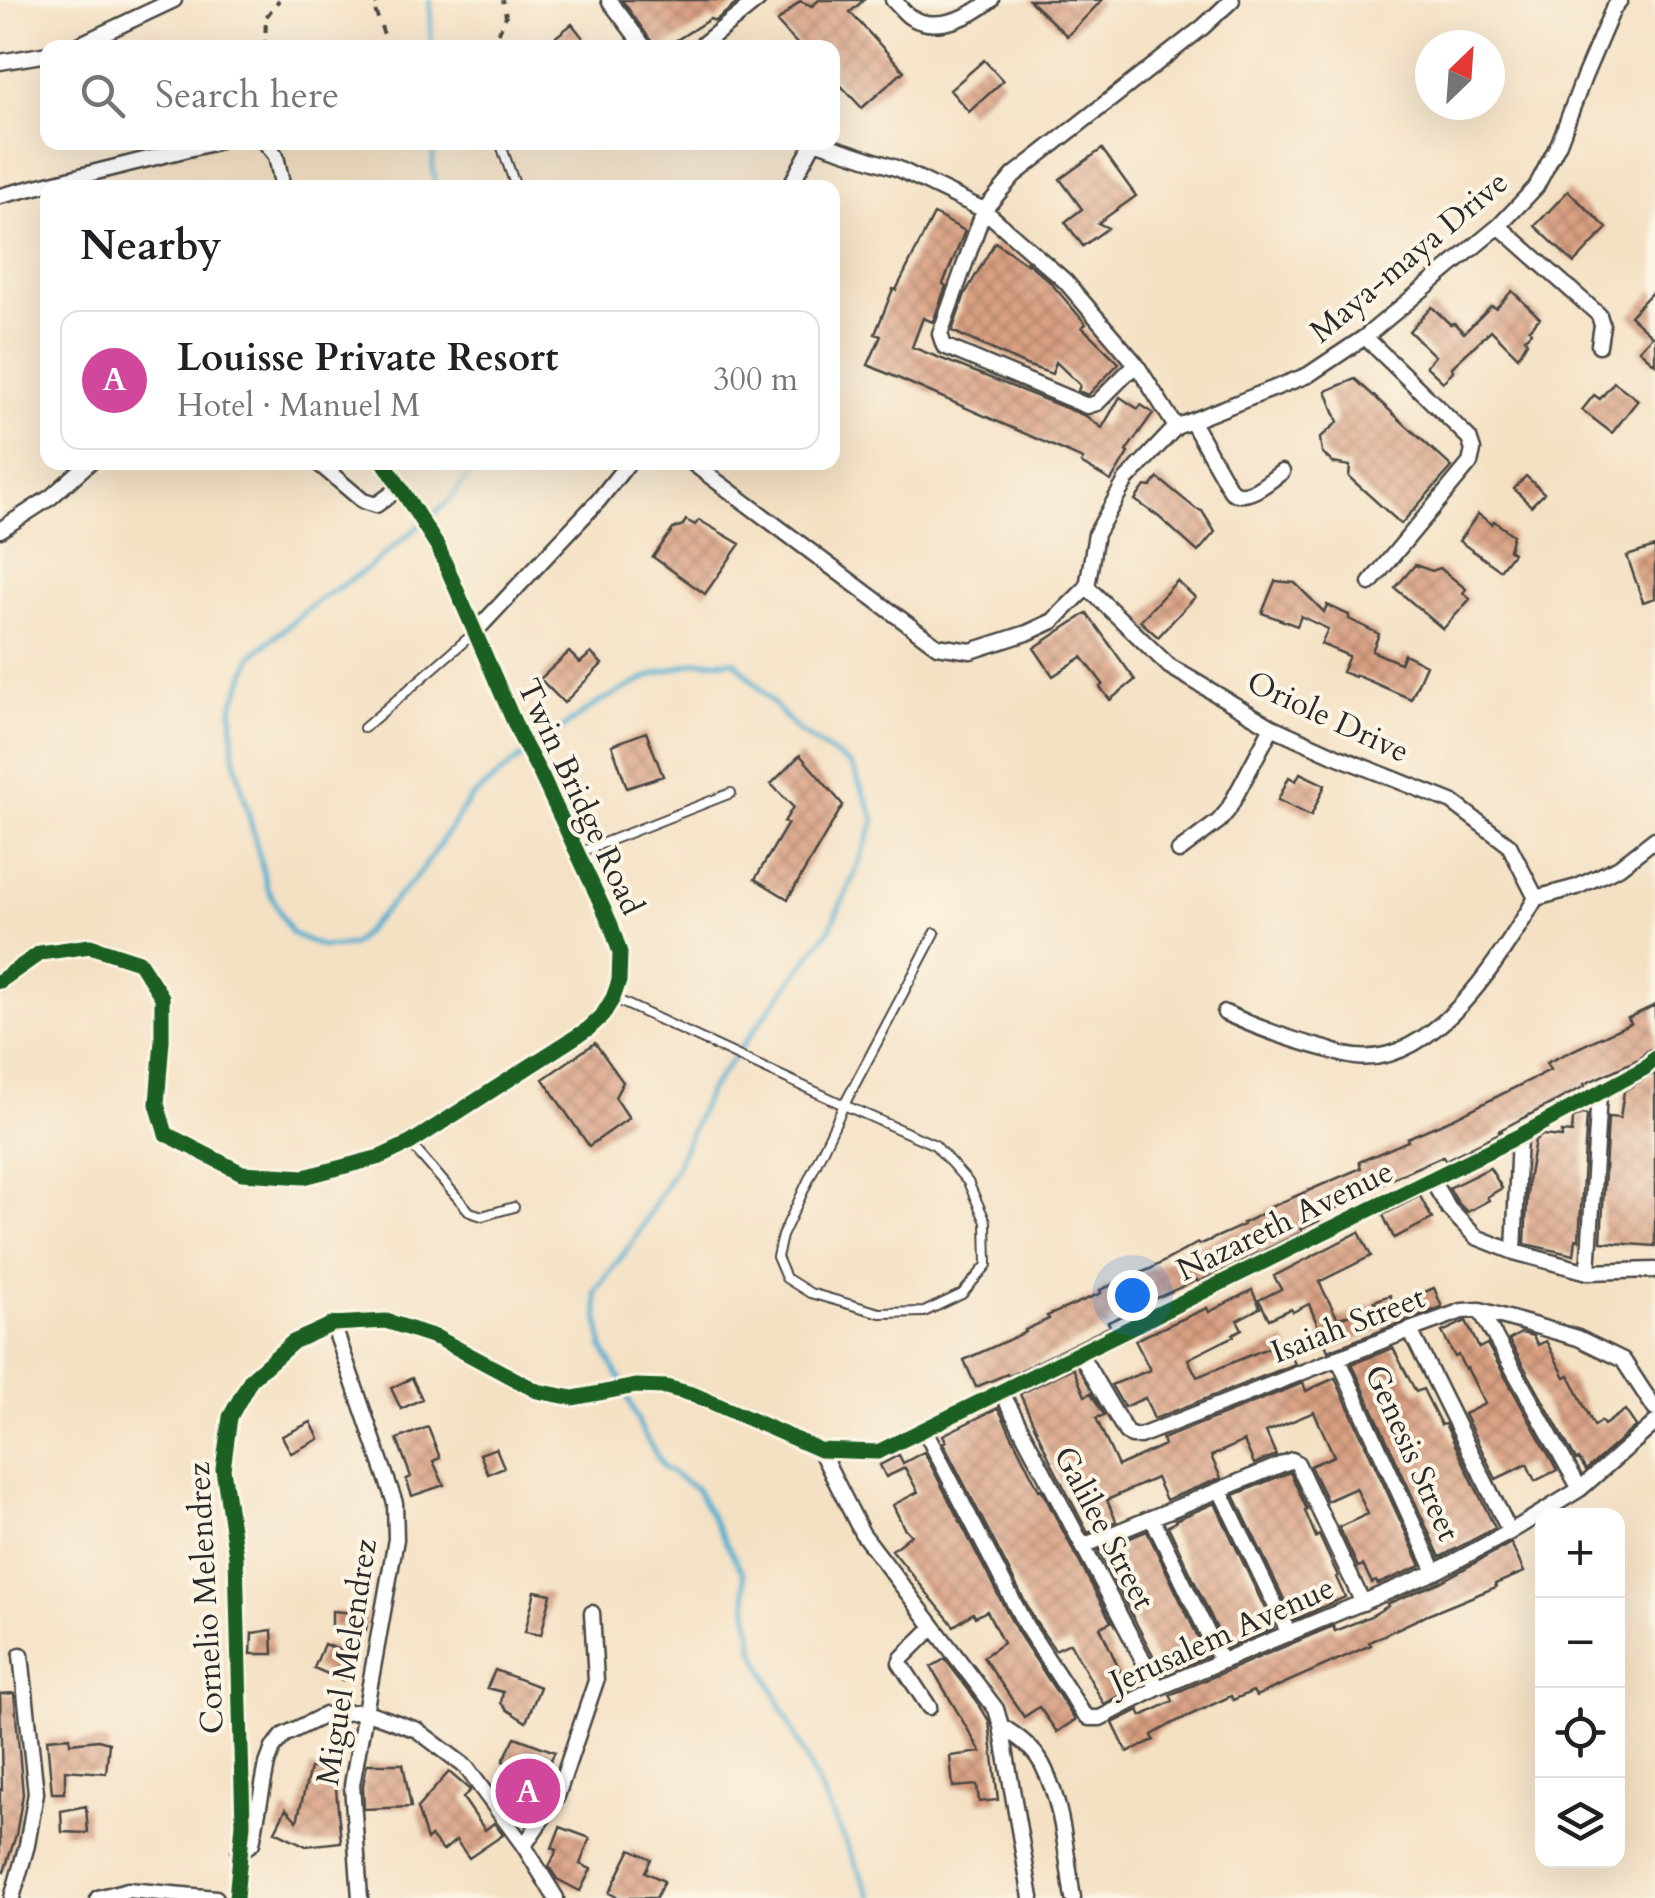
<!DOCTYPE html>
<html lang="en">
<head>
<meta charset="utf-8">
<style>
	body { margin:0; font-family:Cardo,serif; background:#f6f6f6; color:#202124 }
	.controls { position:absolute; right:30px; bottom:30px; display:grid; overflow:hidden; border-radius:20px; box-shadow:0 10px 40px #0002 }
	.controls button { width:90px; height:90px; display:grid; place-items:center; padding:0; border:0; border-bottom:2px solid #e0e0e0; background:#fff; color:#202124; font:50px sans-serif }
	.compass { position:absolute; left:1415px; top:30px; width:90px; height:90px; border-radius:50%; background:#fff; box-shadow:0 10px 40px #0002; rotate:25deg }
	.you { position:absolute; left:1132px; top:1295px; width:35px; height:35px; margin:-25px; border:8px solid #fff; border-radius:50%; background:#1a73e8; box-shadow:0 0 0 15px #1a73e833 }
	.badge { display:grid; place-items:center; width:65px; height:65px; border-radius:50%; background:#2563eb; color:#fff; font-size:32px; font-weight:700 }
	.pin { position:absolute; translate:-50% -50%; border:5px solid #fff; box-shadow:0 2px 10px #0006 }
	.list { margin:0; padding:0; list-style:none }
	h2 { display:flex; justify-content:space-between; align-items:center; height:130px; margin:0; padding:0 40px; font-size:42px }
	h2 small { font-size:32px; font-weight:400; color:#757577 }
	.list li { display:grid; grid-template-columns:65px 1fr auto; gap:30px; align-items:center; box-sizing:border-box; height:140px; margin:0 20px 20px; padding:0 20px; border:2px solid #e0e0e0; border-radius:20px }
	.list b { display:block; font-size:38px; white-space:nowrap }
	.list p { margin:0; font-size:32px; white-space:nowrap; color:#757577 }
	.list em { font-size:32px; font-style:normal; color:#757577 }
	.icon { flex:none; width:55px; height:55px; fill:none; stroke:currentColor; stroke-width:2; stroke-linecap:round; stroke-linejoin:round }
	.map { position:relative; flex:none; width:1655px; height:1898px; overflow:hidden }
	.search { position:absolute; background:#fff; box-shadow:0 10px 40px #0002; left:40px; top:40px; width:800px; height:110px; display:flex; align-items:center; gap:25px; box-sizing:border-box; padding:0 35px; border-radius:20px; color:#757577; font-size:38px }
	.panel { position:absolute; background:#fff; box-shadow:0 10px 40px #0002; left:40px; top:180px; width:800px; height:290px; border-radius:20px }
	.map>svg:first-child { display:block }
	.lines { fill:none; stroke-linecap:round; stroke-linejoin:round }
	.stream { stroke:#51adcf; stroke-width:5 }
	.building { fill:url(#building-cross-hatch) }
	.lane-casing { stroke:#494642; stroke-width:12 }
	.street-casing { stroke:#494642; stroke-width:19 }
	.path { stroke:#494642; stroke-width:4; stroke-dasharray:8 8; stroke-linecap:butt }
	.lane { stroke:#fff; stroke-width:8 }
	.street { stroke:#fff; stroke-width:14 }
	.cycleway-casing { stroke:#fcf5e5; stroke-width:21 }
	.cycleway { stroke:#1b5e20; stroke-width:15 }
	.labels { text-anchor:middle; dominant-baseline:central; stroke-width:8; stroke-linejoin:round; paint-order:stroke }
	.street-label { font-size:32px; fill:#2b2b2b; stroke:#fcf5e5 }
</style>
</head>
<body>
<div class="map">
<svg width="1655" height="1898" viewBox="0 0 1655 1898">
	<defs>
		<pattern id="building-cross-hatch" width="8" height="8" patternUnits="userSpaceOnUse" patternTransform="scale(2.5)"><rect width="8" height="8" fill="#daa083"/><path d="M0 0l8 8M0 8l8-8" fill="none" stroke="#b1836b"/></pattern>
	</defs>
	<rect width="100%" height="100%" fill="#fcf5e5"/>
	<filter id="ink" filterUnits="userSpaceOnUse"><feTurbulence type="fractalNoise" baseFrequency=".01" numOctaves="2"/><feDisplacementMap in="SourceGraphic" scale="20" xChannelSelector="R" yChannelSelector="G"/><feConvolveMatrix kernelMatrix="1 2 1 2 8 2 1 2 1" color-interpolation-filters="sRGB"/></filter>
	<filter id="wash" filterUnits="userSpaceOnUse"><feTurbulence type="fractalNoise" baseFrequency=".0048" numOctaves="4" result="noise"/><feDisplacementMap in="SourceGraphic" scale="40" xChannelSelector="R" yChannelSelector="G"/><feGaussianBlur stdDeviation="2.25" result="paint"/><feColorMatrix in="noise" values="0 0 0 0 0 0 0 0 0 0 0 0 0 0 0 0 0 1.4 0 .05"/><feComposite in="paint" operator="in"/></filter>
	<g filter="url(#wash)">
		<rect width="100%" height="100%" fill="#f4e1c4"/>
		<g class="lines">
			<path class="stream" d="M 430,0 L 431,48
				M 433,142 L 433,170 L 436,188
				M 478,462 L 449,501 L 367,569 L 317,601 L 252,656 L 232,708 L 234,756 L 267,887 L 291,933 L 322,947 L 352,945 L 420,873 L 470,799 L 511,765 L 599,702 L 655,674 L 697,662 L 735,661 L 797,730 L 852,766 L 875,819 L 854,876 L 829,930 L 708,1092 L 676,1167 L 634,1240 L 595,1292 L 603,1348 L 620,1379 L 642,1431 L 664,1468 L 696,1489 L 743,1573 L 754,1649 L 872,1898"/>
		</g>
		<g id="blocks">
			<path class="building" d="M 622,0 L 741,0 L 715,21 L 710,19 L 664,48 L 656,48 Z
				M 819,0 L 864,0 L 850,12 L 904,71 L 862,108 L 832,76 L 832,48 L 801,48 L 777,22 L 800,1 L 812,6 Z
				M 1029,0 L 1102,0 L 1067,36 Z
				M 572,24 L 591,48 L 542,48 Z
				M 984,60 L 1003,81 L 969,112 L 950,90 Z
				M 1102,149 L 1136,196 L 1098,223 L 1108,228 L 1083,246 L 1065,222 L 1082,209 L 1060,179 Z
				M 1568,191 L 1607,228 L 1574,263 L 1535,226 Z
				M 934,214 L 965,231 L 943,284 L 946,286 L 933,322 L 923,318 L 912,347 L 1086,416 L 1102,428 L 1120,397 L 1138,409 L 1141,405 L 1153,413 L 1126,451 L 1128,453 L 1111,481 L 1081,463 L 1083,459 L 868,365 L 881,336 L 875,334 L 893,289 L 896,290 Z
				M 995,242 L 1027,264 L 1027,262 L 1050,282 L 1086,324 L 1082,327 L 1119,363 L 1088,395 L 1078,391 L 1080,385 L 1056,362 L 1052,374 L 1026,365 L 952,331 L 965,294 Z
				M 1655,289 L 1655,364 L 1639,350 L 1652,336 L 1630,316 Z
				M 1512,291 L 1540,318 L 1529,329 L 1531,332 L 1525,338 L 1527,342 L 1518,357 L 1491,330 L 1452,367 L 1453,371 L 1443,382 L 1426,366 L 1435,356 L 1409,331 L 1432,307 L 1450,324 L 1454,323 L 1464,333 L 1491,306 L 1496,308 Z
				M 1355,379 L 1452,467 L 1401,524 L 1349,477 L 1350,466 L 1333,463 L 1322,453 L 1320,438 L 1338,422 L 1326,391 Z
				M 1614,382 L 1638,400 L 1612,433 L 1582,410 L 1594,395 L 1600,399 Z
				M 1526,476 L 1544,493 L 1531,506 L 1514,489 Z
				M 1158,478 L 1196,509 L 1202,511 L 1215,532 L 1198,552 L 1159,517 L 1135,500 L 1145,486 L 1151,487 Z
				M 1478,514 L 1492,524 L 1494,521 L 1513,535 L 1509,550 L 1513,553 L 1500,570 L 1459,541 Z
				M 686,520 L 695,525 L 699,520 L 740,544 L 705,594 L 653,557 L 673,529 L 683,525 Z
				M 1655,547 L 1655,598 L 1643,602 L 1627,556 Z
				M 1415,565 L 1432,571 L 1440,568 L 1466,589 L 1463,593 L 1470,599 L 1443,629 L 1395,588 Z
				M 1177,581 L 1195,597 L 1158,637 L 1140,621 Z
				M 1275,581 L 1295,583 L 1324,612 L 1327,605 L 1349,615 L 1349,619 L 1379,634 L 1372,651 L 1400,663 L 1404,654 L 1426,665 L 1411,699 L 1356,675 L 1355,677 L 1342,672 L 1349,656 L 1321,644 L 1328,629 L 1301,616 L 1297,626 L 1262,613 Z
				M 1087,613 L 1135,680 L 1110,700 L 1100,687 L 1103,684 L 1082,657 L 1053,676 L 1034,648 Z
				M 569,652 L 580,663 L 591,653 L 602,664 L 564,703 L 540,679 Z
				M 646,732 L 663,776 L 627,788 L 612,745 Z
				M 800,755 L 843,805 L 788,899 L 755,879 L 788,823 L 784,822 L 793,807 L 771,784 Z
				M 1300,773 L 1325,785 L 1311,816 L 1278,800 L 1289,777 L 1296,781 Z
				M 1655,1005 L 1655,1048 L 1648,1050 L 1639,1059 L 1584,1084 L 1585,1086 L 1498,1131 L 1503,1131 L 1445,1160 L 1443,1156 L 1348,1198 L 1349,1202 L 1317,1217 L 1319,1221 L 1301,1229 L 1303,1231 L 1211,1276 L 1198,1282 L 1197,1280 L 1143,1304 L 1144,1306 L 1108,1322 L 1110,1326 L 1011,1375 L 1008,1376 L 1007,1374 L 976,1387 L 964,1360 L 1026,1332 L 1025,1330 L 1049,1319 L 1047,1316 L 1101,1293 L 1100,1290 L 1150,1269 L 1198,1243 L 1199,1245 L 1244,1225 L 1243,1223 L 1268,1211 L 1266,1209 L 1361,1168 L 1359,1162 L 1408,1141 L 1407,1138 L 1452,1119 L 1550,1070 L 1546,1063 L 1631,1023 L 1628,1018 Z
				M 595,1043 L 623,1082 L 615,1097 L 629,1118 L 589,1146 L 543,1079 Z
				M 1655,1073 L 1655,1246 L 1601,1242 L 1608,1117 L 1620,1118 L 1624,1091 Z
				M 1582,1114 L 1587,1115 L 1579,1240 L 1576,1239 L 1574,1255 L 1525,1244 L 1528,1181 L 1535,1140 L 1543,1135 L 1562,1137 L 1562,1132 L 1572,1133 L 1573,1119 Z
				M 1490,1168 L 1502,1188 L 1487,1197 L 1489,1200 L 1467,1212 L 1458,1203 L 1449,1188 Z
				M 1420,1196 L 1432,1219 L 1394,1238 L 1383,1215 Z
				M 1359,1232 L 1371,1256 L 1319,1282 L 1337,1317 L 1340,1318 L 1376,1304 L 1374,1301 L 1390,1295 L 1394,1305 L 1434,1288 L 1442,1307 L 1328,1351 L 1309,1304 L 1293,1312 L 1291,1309 L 1269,1319 L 1259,1300 L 1281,1289 L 1274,1276 Z
				M 1252,1290 L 1260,1308 L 1237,1320 L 1242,1329 L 1233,1334 L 1234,1336 L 1188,1359 L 1197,1377 L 1285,1341 L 1295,1364 L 1154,1419 L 1145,1398 L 1124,1407 L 1111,1385 L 1150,1370 L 1135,1340 L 1207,1308 L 1209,1312 Z
				M 1466,1321 L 1479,1348 L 1487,1344 L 1557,1470 L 1535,1481 L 1527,1464 L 1496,1479 L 1464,1414 L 1485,1404 L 1467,1368 L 1465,1369 L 1458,1355 L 1455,1357 L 1442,1332 Z
				M 1521,1333 L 1533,1336 L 1538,1345 L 1546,1341 L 1565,1377 L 1569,1375 L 1594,1426 L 1601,1421 L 1604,1425 L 1625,1410 L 1636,1426 L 1586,1470 L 1579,1459 L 1576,1460 L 1509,1340 Z
				M 1393,1348 L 1416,1392 L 1423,1389 L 1441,1425 L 1445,1424 L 1495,1528 L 1440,1557 L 1352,1364 Z
				M 1073,1368 L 1085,1396 L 1091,1393 L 1104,1415 L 1096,1418 L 1118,1466 L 1164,1445 L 1162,1439 L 1303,1383 L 1306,1391 L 1335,1378 L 1421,1566 L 1378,1584 L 1376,1581 L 1372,1583 L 1363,1565 L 1358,1567 L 1339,1527 L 1368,1514 L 1356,1488 L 1327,1501 L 1310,1466 L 1334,1456 L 1314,1412 L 1266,1432 L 1276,1455 L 1254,1464 L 1244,1441 L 1211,1456 L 1221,1478 L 1166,1500 L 1156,1478 L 1107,1500 L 1116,1521 L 1088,1533 L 1052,1464 L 1020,1394 Z
				M 412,1378 L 422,1399 L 401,1409 L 391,1388 Z
				M 998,1408 L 1039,1490 L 1041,1489 L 1111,1622 L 1100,1627 L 1129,1691 L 1104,1704 L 1070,1643 L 1055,1650 L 1035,1621 L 943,1443 L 946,1441 L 943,1435 Z
				M 311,1422 L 319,1439 L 291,1453 L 282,1436 Z
				M 428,1427 L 440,1458 L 433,1461 L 444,1485 L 412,1496 L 406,1479 L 411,1477 L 397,1439 Z
				M 496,1448 L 504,1467 L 488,1474 L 480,1454 Z
				M 924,1452 L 1017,1631 L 1075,1720 L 1057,1732 L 1039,1707 L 1024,1717 L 983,1657 L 1003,1643 L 987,1611 L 975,1617 L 973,1613 L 954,1626 L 892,1550 L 911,1535 L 904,1528 L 893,1505 L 918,1492 L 905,1468 L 886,1477 L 880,1465 L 899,1455 L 903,1463 Z
				M 1290,1472 L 1307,1510 L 1305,1511 L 1316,1537 L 1319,1535 L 1338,1576 L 1336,1577 L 1345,1597 L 1294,1620 L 1234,1495 Z
				M 1215,1503 L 1274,1628 L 1226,1648 L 1168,1526 L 1176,1522 L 1175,1520 Z
				M 1147,1531 L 1207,1656 L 1163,1674 L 1098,1551 Z
				M 1511,1543 L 1524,1572 L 1495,1584 L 1496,1587 L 1418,1619 L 1369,1642 L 1371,1645 L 1256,1696 L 1253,1691 L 1233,1700 L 1231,1696 L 1175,1722 L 1152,1735 L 1154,1740 L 1127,1752 L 1113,1723 L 1139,1710 L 1142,1716 L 1173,1701 L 1170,1695 L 1333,1626 L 1335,1631 L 1371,1616 L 1388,1606 L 1387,1604 L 1440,1582 Z
				M 535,1591 L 551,1594 L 541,1635 L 525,1632 Z
				M 332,1611 L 367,1614 L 366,1630 L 332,1627 Z
				M 272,1630 L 273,1654 L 251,1654 L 252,1633 Z
				M 324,1644 L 351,1655 L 342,1680 L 314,1668 Z
				M 945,1659 L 977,1701 L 989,1721 L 998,1800 L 979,1802 L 977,1785 L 953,1787 L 950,1756 L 981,1752 L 931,1667 Z
				M 495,1670 L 540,1687 L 526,1722 L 506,1709 L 501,1703 L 503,1692 L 487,1688 Z
				M 14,1693 L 23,1794 L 16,1835 L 4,1872 L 0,1871 L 0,1789 L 2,1790 L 0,1694 Z
				M 70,1737 L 70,1743 L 98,1740 L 109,1743 L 106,1773 L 65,1770 L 65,1793 L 52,1793 L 47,1739 Z
				M 515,1737 L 555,1752 L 542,1776 L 503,1761 Z
				M 367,1764 L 403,1764 L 411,1807 L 364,1809 L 363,1786 Z
				M 334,1767 L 341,1842 L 306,1846 L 275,1831 L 286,1809 L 297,1821 L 310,1768 Z
				M 449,1772 L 470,1790 L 463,1798 L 485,1830 L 494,1823 L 503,1835 L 469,1858 L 456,1840 L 443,1851 L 431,1836 L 427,1840 L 417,1808 Z
				M 86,1806 L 88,1833 L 62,1832 L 61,1811 Z
				M 560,1827 L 590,1838 L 580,1864 L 591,1869 L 580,1891 L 557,1879 L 549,1867 L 557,1850 L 552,1848 Z
				M 631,1849 L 651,1859 L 645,1872 L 664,1881 L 656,1898 L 619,1898 L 609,1893 Z"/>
		</g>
	</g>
	<g filter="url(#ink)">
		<use href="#blocks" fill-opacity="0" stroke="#494642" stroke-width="2.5"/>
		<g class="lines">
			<defs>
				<path id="lane" d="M 500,142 L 514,182 L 518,188
					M 364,728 L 474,633
					M 578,853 L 731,793
					M 613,998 L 844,1105 L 782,1236 L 777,1257 L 786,1278 L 810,1293 L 880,1313 L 924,1312 L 962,1294 L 987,1265 L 986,1222 L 968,1182 L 935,1145 L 844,1105 L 935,933
					M 410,1143 L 470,1212 L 482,1216 L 514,1207"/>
				<path id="street" d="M 609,0 L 645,48
					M 893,0 C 899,5 905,15 912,18 C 937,32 971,17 991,0
					M 72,48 L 174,0
					M 698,48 L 758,0
					M 0,62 L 48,54
					M 265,142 L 276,156 L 283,188
					M 817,142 L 899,169 L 984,210 L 1065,281 L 1136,364 L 1176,427
					M 789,188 L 814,142
					M 0,196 L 216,142
					M 1499,226 L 1599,315 L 1602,325 L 1599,345
					M 1365,337 L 1469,438 L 1473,450 L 1470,463 L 1370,583
					M 1136,364 L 1097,403 L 1087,406 L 944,346 L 940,334 L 984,210 L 1014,175 L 1203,27 L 1232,0
					M 1192,422 L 1231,491 C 1248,502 1267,482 1282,472
					M 1176,427 L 1308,375 L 1365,337 L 1499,226 L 1536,187 L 1559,143 L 1584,77 L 1613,9 L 1620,0
					M 317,462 L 363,501 L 376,505 L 400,488
					M 691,462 L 937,646 L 971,651 L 1027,633 L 1053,621 L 1087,587
					M 0,530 L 51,497 L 90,462
					M 1087,587 L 1169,666 L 1272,727 L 1336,756 L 1452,802 L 1509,845 L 1536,898
					M 1087,587 L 1096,534 L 1126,480 L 1176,427
					M 474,633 L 598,501 L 629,462
					M 1179,851 L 1219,821 L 1228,810 L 1272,727
					M 1536,898 L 1577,887 L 1619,867 L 1655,839
					M 0,981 L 40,953 L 90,946 L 139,962 L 162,997 L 162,1040 L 157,1104 L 166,1134 L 242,1173 L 304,1177 L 380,1157 L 410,1143 L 588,1029 L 602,1016 L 613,998 L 619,981 L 620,953 L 611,925 L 541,775 L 521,738 L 438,547 L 384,462
					M 1225,1013 C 1258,1028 1291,1040 1326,1049 C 1335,1052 1346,1056 1356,1057 C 1435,1066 1502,956 1536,898
					M 1519,1136 L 1514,1252 L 1588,1272 L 1655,1270
					M 1431,1179 L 1449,1209 L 1476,1237 L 1514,1252
					M 1588,1272 L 1599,1094
					M 1480,1310 L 1580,1489
					M 333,1324 L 395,1503 L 396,1539 L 352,1785 L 360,1898
					M 1410,1330 L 1510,1532
					M 1080,1354 L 1126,1432 L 1132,1436 L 1140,1436 L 1410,1330 L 1462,1311 L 1480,1310 L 1578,1338 L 1623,1360 L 1655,1409
					M 1338,1358 L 1435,1572
					M 1002,1393 L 1158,1688
					M 925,1431 L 1026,1626 L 1082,1712 L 1089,1718 L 1100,1718 L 1158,1688 L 1435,1572 L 1510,1532 L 1580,1489 L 1655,1423
					M 820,1450 L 862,1533 L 996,1709 L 1001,1726 L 1031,1898
					M 1220,1490 L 1289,1634
					M 1152,1518 L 1221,1661
					M 1083,1546 L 1292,1460 L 1297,1463 L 1363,1603
					M 929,1707 L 900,1663 L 902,1658 L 932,1628
					M 1001,1726 C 1016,1735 1034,1749 1042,1764 C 1063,1804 1066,1854 1073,1898
					M 524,1846 L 557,1796 L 596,1681 L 592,1613
					M 239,1852 L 252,1843 L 267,1764 L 273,1748 L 284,1735 L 325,1715 L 364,1711 L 417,1730 L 466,1767 L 524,1846 L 556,1898
					M 12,1898 L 27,1845 L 36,1793 L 21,1655
					M 98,1898 L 128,1890 L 216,1898
					M 236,1898 L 243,1824 L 236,1556 L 223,1469 L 230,1417 L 251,1379 L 293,1342 L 333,1324 L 386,1321 L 438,1338 L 537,1391 L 573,1398 L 636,1386 L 666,1387 L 695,1395 L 820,1450 L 878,1452 L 1519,1136 L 1645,1068 L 1655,1058"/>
			</defs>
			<use href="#lane" class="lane-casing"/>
			<use href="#street" class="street-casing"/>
			<path class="path" d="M 381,0 L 373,5 L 389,48
				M 265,48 L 266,17 L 279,0
				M 319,48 L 330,48
				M 492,48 L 506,16 L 503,0"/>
			<use href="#lane" class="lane"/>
			<use href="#street" class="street"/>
			<defs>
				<path id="cycleway" d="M 0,981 L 40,953 L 90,946 L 139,962 L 162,997 L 162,1040 L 157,1104 L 166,1134 L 242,1173 L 304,1177 L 380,1157 L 410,1143 L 588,1029 L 602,1016 L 613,998 L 619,981 L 620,953 L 611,925 L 541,775 L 521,738 L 438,547 L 384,462
					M 236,1898 L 243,1824 L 236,1556 L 223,1469 L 230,1417 L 251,1379 L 293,1342 L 333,1324 L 386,1321 L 438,1338 L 537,1391 L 573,1398 L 636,1386 L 666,1387 L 695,1395 L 820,1450 L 878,1452 L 1519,1136 L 1645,1068 L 1655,1058"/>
			</defs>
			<use href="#cycleway" class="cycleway-casing"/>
			<use href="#cycleway" class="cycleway"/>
		</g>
	</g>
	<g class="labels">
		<g class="street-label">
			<text transform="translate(1409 257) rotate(-40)">Maya-maya Drive</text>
			<text transform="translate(1328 717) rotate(25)">Oriole Drive</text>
			<text transform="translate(580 797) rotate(65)">Twin Bridge Road</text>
			<text transform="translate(1285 1221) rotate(-26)">Nazareth Avenue</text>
			<text transform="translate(1348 1325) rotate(-21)">Isaiah Street</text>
			<text transform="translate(1412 1453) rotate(66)">Genesis Street</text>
			<text transform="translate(1104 1528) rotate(62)">Galilee Street</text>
			<text transform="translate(206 1598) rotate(-93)">Cornelio Melendrez</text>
			<text transform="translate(1222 1635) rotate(-24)">Jerusalem Avenue</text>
			<text transform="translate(347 1662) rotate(-81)">Miguel Melendrez</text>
		</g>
	</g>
</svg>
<div class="controls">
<button>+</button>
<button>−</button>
<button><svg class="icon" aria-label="locate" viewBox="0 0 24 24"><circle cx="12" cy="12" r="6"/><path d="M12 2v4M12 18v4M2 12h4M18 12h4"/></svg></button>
<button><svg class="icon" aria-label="layers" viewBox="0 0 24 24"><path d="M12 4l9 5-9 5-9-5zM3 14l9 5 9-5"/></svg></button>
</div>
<svg class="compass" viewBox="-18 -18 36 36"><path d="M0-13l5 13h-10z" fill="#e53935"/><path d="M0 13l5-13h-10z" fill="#757577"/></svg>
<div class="you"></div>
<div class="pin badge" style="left:528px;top:1791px;background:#d1479c">A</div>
<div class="search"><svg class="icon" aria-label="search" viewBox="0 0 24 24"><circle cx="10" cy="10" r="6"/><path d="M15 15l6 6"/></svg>Search here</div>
<section class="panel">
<h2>Nearby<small></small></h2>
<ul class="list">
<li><span class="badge" style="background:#d1479c">A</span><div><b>Louisse Private Resort</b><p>Hotel · Manuel M</p></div><em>300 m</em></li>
</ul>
</section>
</div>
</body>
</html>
